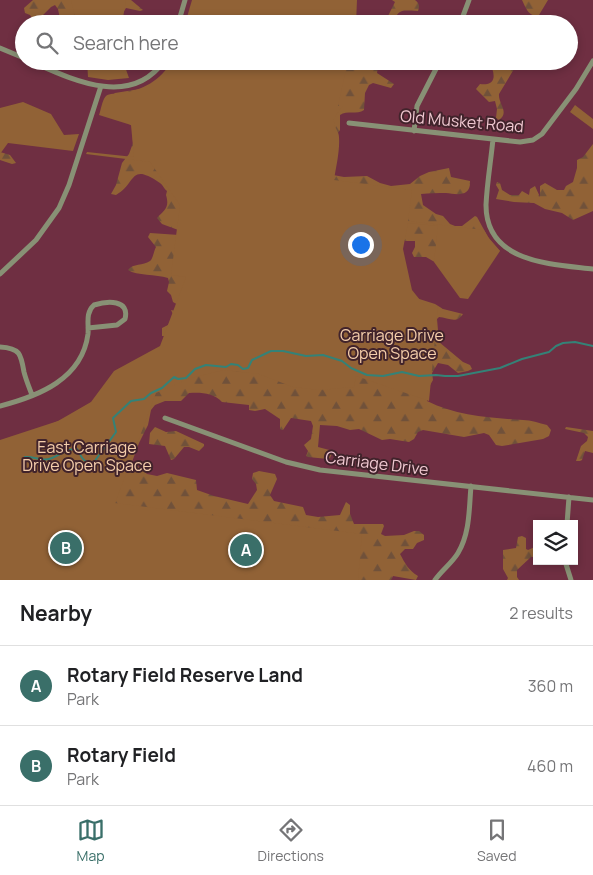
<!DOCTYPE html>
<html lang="en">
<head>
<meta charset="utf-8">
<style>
	body { margin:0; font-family:Manrope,sans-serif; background:#f2f2f2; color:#202124 }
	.controls { position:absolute; right:15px; bottom:15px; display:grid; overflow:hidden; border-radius:0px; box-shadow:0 2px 8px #0003 }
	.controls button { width:45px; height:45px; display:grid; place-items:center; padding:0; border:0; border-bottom:1px solid #e0e0e0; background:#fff; color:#202124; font:25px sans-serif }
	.you { position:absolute; left:360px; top:244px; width:18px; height:18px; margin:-12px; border:4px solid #fff; border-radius:50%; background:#1a73e8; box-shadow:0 0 0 8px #1a73e833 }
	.badge { display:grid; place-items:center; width:32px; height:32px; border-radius:50%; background:#3a6f69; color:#fff; font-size:16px; font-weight:700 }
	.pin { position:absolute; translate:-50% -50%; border:2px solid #fff; box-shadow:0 1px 5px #0006 }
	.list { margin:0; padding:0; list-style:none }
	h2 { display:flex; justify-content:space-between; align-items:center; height:65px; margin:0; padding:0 20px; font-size:21px }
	h2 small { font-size:16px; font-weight:400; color:#757577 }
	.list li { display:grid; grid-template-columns:32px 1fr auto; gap:15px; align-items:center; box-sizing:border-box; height:80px; padding:0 20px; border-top:1px solid #e0e0e0 }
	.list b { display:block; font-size:19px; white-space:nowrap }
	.list p { margin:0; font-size:16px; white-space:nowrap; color:#757577 }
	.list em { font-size:16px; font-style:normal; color:#757577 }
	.icon { flex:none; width:28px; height:28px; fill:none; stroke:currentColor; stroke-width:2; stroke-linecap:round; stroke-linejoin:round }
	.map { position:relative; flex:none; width:593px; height:580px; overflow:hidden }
	.search { position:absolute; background:#fff; box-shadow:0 2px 8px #0003; left:15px; right:15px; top:15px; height:55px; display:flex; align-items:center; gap:12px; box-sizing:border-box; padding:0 18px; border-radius:28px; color:#757577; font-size:19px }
	.sheet { height:225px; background:#fff }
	nav { display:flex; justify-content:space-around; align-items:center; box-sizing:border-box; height:70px; border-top:1px solid #e0e0e0; background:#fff; font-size:14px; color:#757577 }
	nav a { display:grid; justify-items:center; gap:2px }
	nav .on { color:#3a6f69 }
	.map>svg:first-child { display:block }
	.forest { fill:url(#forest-firs) }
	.park { fill:#916236 }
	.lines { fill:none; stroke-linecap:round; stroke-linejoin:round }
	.stream { stroke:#348277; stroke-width:2 }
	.street { stroke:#889175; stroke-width:5 }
	.labels { text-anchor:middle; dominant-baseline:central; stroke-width:4; stroke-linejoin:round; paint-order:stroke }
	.street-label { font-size:16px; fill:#f0c8d1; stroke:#41232b }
	.park-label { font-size:16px; fill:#f5ceab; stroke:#41232b }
</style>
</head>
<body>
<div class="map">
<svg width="593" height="580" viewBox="0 0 593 580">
	<defs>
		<pattern id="forest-firs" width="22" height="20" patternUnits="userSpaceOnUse" patternTransform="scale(1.25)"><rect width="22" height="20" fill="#916236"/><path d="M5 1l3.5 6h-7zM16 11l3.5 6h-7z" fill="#70513a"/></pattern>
	</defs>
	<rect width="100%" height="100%" fill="#6f2f42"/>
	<path class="forest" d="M 33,0 L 131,0 L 143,10 L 140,11 L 126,8 L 121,16 L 120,24 L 78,24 L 70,19 L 66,24 L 61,24 L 58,9 L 55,5 L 51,7 L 37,21 L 34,21 L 30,15 L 25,13 L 24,8 Z
		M 392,0 L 415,0 C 419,3 420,6 418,11 C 402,11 400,7 392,24 L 384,24 L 395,2 Z
		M 522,0 L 548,0 L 539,15 C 529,18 526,8 522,0 Z
		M 173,61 L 379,61 L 377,73 L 394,84 L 391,88 L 373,83 L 369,85 L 365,93 L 364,110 C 357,115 347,110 340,115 L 340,130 L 336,136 L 333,175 L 344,177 L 367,176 L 380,183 L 391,186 L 410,184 L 420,176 L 429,172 L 449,168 L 451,177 L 470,181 C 471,198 456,194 446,193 C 438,193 429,193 421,194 L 423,205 L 436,214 L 443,216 L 450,224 L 455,226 L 462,226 L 475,216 L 477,217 L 488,237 L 500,251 L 438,264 L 426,257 L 414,257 L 412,253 L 415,247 L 415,241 L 405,241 L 383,207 L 413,297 L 435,304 L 443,309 L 463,314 C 456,325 448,317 439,317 L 437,319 L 439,342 L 463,362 L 470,365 L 472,369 L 468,371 L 458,373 L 448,365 L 438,363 L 432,373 L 433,380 L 429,387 L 427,401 C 457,416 491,418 523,420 C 531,420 539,423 547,425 L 551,430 L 549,436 L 543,439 L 502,446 L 496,445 L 489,435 L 484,433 L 464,437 L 423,430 L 418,432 L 414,439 L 409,442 L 390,439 L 382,440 L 359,429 L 350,430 L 337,426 L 320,425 L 318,447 L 333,451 L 330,458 L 328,459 L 308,457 L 306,456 L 308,451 L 304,445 L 311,439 L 313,426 L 311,421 L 291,418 L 283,430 L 282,430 L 280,429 L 280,419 L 265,409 L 255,411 L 249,410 L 249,405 L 222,402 C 214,393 201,392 189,393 L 181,401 L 165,401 L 155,405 L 151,410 L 148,425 L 139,443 L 132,462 L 133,464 L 139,467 L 147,474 L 157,476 L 167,473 L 196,480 L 197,490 L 214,496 L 248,504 L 257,490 L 256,484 L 252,479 L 253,473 L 259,471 L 275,474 L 277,479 L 270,495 L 274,501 L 303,507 L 306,515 L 318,517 L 340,515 L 346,502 L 350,505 L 350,514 L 354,524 L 383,524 L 384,526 L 381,534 L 385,536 L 404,535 L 414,531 L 419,531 L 424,535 L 424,540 L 417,543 L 413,549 L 405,549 L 400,554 C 405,563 408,570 418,576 L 416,580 L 393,576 L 391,580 L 120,580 L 49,425 L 63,419 L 158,363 L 165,336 L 162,336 L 162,328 L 168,325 L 174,316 L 171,310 L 175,311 L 180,306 L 173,302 L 171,295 L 167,291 L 169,282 L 168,278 C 156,274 137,276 128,270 C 133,263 143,266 150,261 C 153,259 154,250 156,247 L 148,237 L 150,233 L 179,235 L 181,231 L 162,224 L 157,218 C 164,210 170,208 166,195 L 167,191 C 164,189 163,185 160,183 C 129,162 137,183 116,195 L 111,194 L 116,185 L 122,163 L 129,154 L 133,143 L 132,126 L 124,120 L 113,95 L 115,93 L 140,89 L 160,95 Z
		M 489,61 C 499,61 509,58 514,69 L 499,94 C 498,104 510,112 499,120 L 496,118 L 497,109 L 495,101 L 489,102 L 476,89 L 480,84 C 498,86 495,73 489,61 Z
		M 593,144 L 593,211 L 573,220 L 562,213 L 545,209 L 534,203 L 514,202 L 496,199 L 499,190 L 496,185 L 497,182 L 500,183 L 502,190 L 510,195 L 519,195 L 522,191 L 529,195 L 530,189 L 535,186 L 540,197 L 540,186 L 545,183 L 557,190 L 564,190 L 566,186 L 573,182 L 577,168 L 577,160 L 583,157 Z
		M 0,152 L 10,155 L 16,163 L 12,164 L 0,160 Z
		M 155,427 L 166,432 L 176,431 L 204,444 L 204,446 L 199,451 L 189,447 L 184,447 L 174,459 L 171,460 L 165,446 L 149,444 L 150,433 Z
		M 566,427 L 593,431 L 593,453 L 585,451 L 582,460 L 580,461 L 576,461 L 581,446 L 587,441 L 588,437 L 584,433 L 565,429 Z
		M 522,536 L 526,538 L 526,549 L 528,550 L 537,546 L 537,557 L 531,557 L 517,570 L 517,577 L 519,580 L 507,580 L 508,578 L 503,569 L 503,550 L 516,548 L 518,537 Z"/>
	<path class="park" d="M 71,0 L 126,0 L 122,24 L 77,24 Z
		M 192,0 L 357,0 L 356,24 L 185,24 Z
		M 87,61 L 123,61 L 129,78 L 108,80 L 88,77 Z
		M 172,61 L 348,61 L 338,106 L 343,106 C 340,110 336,114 334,119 C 333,127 339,131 339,137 C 340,151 336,167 334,180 L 412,190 L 408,221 L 484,230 L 490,240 L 500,251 L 468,299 L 460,298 L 434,262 L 438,226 L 408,223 L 403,249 L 412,290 L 424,305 L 438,307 L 429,401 L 356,376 L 354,387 L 319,390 L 293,387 L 259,374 L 224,370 L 191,378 L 156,393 L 115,503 L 362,534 L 358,580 L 0,580 L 0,440 L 58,421 L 91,402 L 114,371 L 160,346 L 186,277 L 171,275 L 180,205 L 150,162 L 86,154 L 87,152 L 134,157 L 131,125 L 99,115 C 101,110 102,100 106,96 C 109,93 117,94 121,93 C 142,91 161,80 172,61 Z
		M 23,102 L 51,114 L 64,135 L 79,134 L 73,151 L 8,143 L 0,154 L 0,108 Z
		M 575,105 L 593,119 L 593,129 L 570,112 Z"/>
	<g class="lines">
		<path class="stream" d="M 25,457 C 33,456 41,461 49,459 C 60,456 66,448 77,449 C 82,457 83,464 94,462 L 116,432 L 113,418 L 131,401 L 144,399 L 151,393 L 162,388 L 174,377 L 178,379 L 186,378 L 195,369 L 206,365 L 226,367 L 231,364 L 238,365 L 243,369 L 248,368 L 252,360 L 271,351 L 283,351 L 306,356 L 323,355 L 342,361 L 351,368 L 367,375 L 383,376 L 402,372 L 419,376 L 436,375 L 445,376 L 458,376 L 500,368 L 522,359 L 549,352 L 556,346 L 563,343 L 575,342 L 593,346"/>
		<path class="street" d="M 178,24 L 185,0
			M 460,24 L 469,0
			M 0,48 L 24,58
			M 30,61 C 71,79 130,109 164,61
			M 349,123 L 520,142 L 533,140 L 542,134 L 576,89 L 593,61
			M 414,131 L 417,106 L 440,61
			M 493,139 C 491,160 487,183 486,205 C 486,263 551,264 593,269
			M 0,274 L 36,240 L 59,208 L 69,185 L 101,86
			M 0,347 C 20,348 21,354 24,372 C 26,380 29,387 32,395
			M 0,406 C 39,396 82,379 88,334 C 89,324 85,313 94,305 C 107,301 130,299 125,319 L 117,325 L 88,328
			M 165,418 L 286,462 L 320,470 L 593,500
			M 567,524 L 569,497
			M 565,561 L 571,580
			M 435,580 C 442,570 452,563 458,553 C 470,533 469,509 471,486"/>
	</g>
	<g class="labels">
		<g class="street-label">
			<text transform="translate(462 121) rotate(5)">Old Musket Road</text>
			<text transform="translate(377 463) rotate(7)">Carriage Drive</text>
		</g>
		<g class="park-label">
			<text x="392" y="335">Carriage Drive<tspan x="392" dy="18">Open Space</tspan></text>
			<text x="87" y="447">East Carriage<tspan x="87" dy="18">Drive Open Space</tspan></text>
		</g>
	</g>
</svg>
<div class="controls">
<button><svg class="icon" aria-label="layers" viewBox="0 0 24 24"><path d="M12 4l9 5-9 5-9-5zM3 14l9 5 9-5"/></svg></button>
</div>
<div class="you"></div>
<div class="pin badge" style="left:246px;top:550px">A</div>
<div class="pin badge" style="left:66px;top:548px">B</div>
<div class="search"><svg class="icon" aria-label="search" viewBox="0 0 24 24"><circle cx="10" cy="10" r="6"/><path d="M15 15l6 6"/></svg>Search here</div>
</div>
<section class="sheet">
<h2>Nearby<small>2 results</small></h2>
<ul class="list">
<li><span class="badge">A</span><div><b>Rotary Field Reserve Land</b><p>Park</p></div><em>360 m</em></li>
<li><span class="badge">B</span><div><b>Rotary Field</b><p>Park</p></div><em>460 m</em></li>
</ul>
</section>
<nav>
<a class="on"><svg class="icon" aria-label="map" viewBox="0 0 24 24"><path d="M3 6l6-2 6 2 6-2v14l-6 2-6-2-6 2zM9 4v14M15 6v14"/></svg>Map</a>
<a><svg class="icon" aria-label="directions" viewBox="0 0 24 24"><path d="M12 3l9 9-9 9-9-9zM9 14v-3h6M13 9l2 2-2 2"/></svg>Directions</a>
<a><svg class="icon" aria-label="saved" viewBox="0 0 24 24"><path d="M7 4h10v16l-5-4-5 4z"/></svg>Saved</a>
</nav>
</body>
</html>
